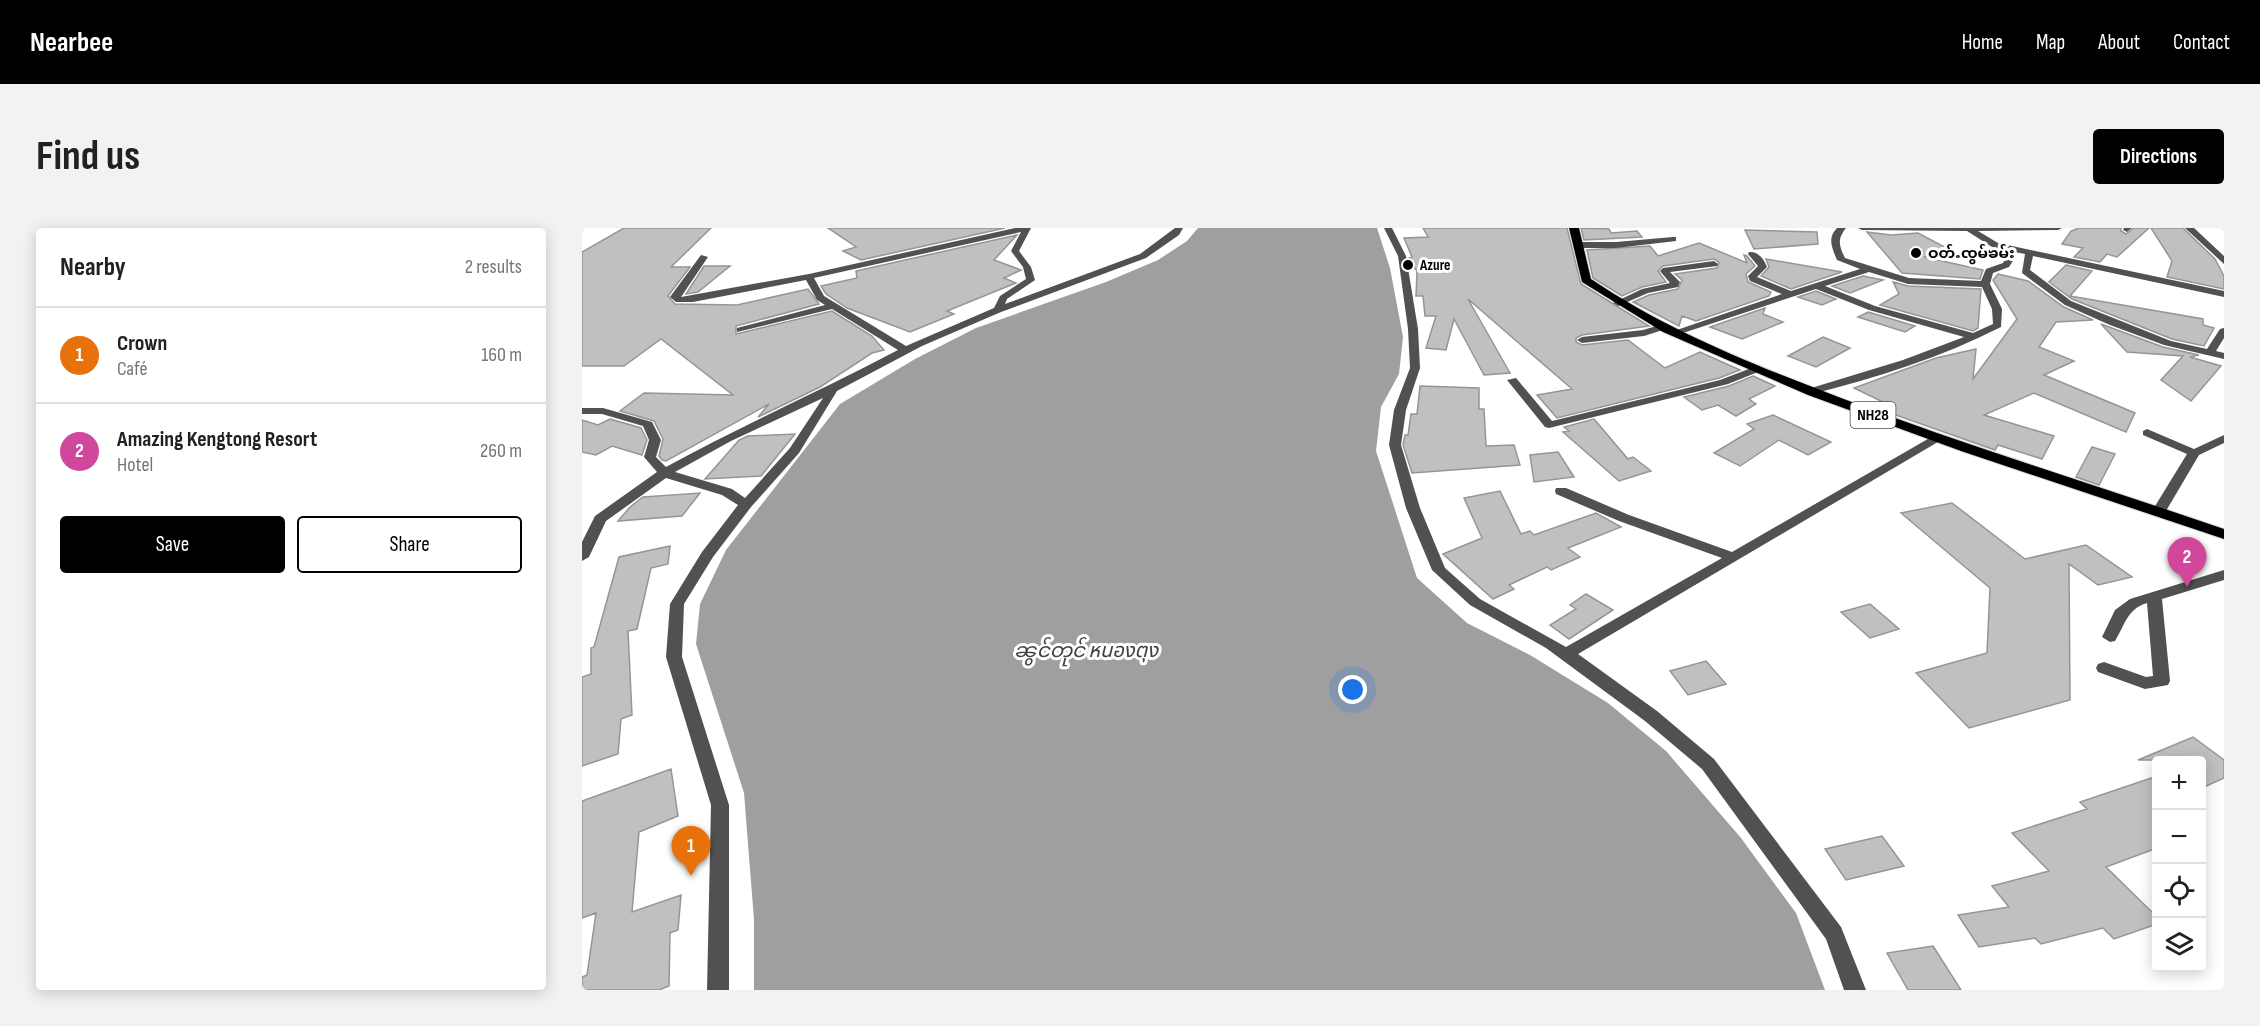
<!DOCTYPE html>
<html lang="en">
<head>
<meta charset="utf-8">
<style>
	body { margin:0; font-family:"Sofia Sans Condensed","Noto Sans Myanmar","Noto Sans Thai",sans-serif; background:#f2f2f2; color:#202124 }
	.controls { position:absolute; right:18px; bottom:18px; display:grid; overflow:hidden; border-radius:6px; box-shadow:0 3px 15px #0003 }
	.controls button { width:54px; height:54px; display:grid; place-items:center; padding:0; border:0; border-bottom:2px solid #e0e0e0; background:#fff; color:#202124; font:30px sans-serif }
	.you { position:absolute; left:771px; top:462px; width:21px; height:21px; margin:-15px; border:4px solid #fff; border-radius:50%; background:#1a73e8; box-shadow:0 0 0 9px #1a73e833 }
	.badge { display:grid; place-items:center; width:39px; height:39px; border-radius:50%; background:#000; color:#fff; font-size:20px; font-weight:700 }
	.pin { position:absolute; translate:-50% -50px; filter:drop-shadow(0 2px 3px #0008) }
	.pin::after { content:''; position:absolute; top:32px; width:21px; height:18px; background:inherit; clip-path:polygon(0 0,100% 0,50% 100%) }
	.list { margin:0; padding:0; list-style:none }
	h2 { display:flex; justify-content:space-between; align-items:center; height:78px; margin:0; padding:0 24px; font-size:26px }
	h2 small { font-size:20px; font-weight:400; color:#757577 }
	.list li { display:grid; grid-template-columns:39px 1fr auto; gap:18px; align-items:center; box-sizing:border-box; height:96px; padding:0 24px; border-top:2px solid #e0e0e0 }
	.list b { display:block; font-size:22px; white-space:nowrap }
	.list p { margin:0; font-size:20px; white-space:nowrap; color:#757577 }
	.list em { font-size:20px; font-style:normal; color:#757577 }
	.actions { display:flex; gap:12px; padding:18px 24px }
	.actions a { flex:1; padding:14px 0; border:2px solid #000; border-radius:6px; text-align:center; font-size:21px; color:#000 }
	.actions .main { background:#000; color:#fff }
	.icon { flex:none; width:33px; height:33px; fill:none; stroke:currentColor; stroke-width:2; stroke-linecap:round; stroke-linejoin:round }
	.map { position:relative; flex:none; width:1642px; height:762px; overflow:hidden; border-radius:6px }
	header { display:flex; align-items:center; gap:36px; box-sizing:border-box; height:84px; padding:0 30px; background:#000; color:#fff }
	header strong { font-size:28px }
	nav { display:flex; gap:33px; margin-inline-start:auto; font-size:21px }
	.intro { display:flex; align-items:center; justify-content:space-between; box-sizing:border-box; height:144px; padding:0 36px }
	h1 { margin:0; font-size:42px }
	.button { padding:15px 27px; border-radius:6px; background:#000; color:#fff; font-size:21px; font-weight:700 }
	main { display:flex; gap:36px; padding:0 36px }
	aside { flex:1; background:#fff; border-radius:6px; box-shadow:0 3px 15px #0003 }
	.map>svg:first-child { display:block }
	.water { fill:#9f9f9f }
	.building { fill:#c0c0c0; stroke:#959595; stroke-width:1.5 }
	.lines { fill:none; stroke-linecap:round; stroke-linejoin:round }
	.highway-casing { stroke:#dbdbdb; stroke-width:2 }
	.minor { fill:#515151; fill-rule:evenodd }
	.highway { fill:#000; fill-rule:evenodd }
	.poi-dot { fill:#000; stroke:#fff; stroke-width:2 }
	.labels { text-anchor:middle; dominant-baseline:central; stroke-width:6; stroke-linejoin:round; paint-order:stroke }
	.far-poi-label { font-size:15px; font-weight:bold; fill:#000; stroke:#fff; text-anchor:start }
	.shield { fill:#fff; stroke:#4c4c4c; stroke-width:1.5 }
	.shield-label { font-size:16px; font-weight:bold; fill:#000 }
	.water-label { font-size:20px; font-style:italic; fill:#404040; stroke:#fff }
</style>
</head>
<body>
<header>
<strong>Nearbee</strong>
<nav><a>Home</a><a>Map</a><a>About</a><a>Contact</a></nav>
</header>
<div class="intro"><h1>Find us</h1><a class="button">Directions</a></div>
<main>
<aside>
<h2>Nearby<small>2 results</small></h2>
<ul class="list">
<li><span class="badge" style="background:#e8710a">1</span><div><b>Crown</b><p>Café</p></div><em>160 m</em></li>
<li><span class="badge" style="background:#d1479c">2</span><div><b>Amazing Kengtong Resort</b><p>Hotel</p></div><em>260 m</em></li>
</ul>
<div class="actions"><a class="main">Save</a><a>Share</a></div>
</aside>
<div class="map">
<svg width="1642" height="762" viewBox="0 0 1642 762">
	<rect width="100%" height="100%" fill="#fff"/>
	<path class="water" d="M 616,0 L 795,0 L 808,40 L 821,109 L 817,146 L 799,179 L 794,223 L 835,350 L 885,395 L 948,427 L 1026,475 L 1084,523 L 1159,610 L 1214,685 L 1243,762 L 172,762 L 172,692 L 162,565 L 114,416 L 118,376 L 144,322 L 258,176 L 333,131 L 394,100 L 524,54 L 576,32 L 605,13 Z"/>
	<path class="building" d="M 42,0 L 129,0 L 89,39 L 108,39 L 86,68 L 93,76 L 155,77 L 226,61 L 237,76 L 154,98 L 154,106 L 250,83 L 290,108 L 302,122 L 290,125 L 238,159 L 176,189 L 187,176 L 84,233 L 80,232 L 77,228 L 81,211 L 72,193 L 38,183 L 62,165 L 151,167 L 79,111 L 42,138 L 0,138 L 0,24 Z
		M 246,0 L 423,0 L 279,32 L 261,23 L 274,19 Z
		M 841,0 L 985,0 L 999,56 L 1067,98 L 1000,107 L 994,110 L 994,114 L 1000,117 L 1046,112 L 1083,140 L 1118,124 L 1158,142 L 1137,150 L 975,190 L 955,167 L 990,161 L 886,71 L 928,145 L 902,147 L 872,91 L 864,122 L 844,120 L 854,88 L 843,88 L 841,68 L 834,68 L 835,43 L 827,33 L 827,30 L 830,29 L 822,10 L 846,9 Z
		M 999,0 L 1027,1 L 1029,5 L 1055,3 L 1060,9 L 1002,12 Z
		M 1497,0 L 1539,0 L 1539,3 L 1544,6 L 1552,0 L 1567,0 L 1535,29 L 1525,26 L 1518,34 L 1492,29 L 1501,20 L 1480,16 L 1489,3 Z
		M 1569,0 L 1601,0 L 1633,31 L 1642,48 L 1642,61 L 1585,49 L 1590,33 Z
		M 1163,2 L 1235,4 L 1236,16 L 1172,21 Z
		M 1285,4 L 1309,7 L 1336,5 L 1374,25 L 1342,29 L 1401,42 L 1398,51 L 1320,45 Z
		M 435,7 L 412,32 L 439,42 L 422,50 L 434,55 L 365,83 L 372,86 L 328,104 L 265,80 L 244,66 L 239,58 L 275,50 L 274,43 Z
		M 1117,15 L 1165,35 L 1162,27 L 1165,28 L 1173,38 L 1164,46 L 1166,54 L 1189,64 L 1187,68 L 1114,93 L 1100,88 L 1097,98 L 1051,74 L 1067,67 L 1096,61 L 1100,52 L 1093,46 L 1135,40 L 1137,34 L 1132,31 L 1081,38 L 1076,43 L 1084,54 L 1060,59 L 1040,68 L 1011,50 L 1005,22 L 1068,18 L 1076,28 Z
		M 1184,31 L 1260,44 L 1209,61 L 1179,48 L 1187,39 Z
		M 1484,37 L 1510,43 L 1488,68 L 1621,91 L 1621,97 L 1632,100 L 1622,118 L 1590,111 L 1490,71 L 1467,54 Z
		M 122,38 L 148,38 L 116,64 L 104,66 Z
		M 1416,46 L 1446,53 L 1482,79 L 1511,92 L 1474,94 L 1457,119 L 1492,133 L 1462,147 L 1553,185 L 1544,204 L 1452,165 L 1402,187 L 1472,208 L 1460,231 L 1416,217 L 1413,222 L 1291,179 L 1301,174 L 1272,160 L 1354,130 L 1394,121 L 1391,151 L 1435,91 L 1411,52 Z
		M 1281,48 L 1301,52 L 1268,65 L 1250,58 Z
		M 1311,54 L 1326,58 L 1399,61 L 1396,100 L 1391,103 L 1298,77 L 1317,66 Z
		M 1234,63 L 1254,71 L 1240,77 L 1216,69 Z
		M 1183,80 L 1181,86 L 1201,94 L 1160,111 L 1128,99 Z
		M 1286,84 L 1333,98 L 1323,104 L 1276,89 Z
		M 1519,96 L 1581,119 L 1617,127 L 1608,129 L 1639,138 L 1609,173 L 1579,152 L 1601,128 L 1545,124 Z
		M 1241,109 L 1268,120 L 1234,139 L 1206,128 Z
		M 1171,148 L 1193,158 L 1167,171 L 1174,176 L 1154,188 L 1136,177 L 1120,182 L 1102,169 L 1147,158 Z
		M 838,158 L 897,160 L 897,181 L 902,181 L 904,218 L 932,217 L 938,237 L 830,245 L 821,217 L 823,207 L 826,207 L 829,186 L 835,186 Z
		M 1191,187 L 1249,214 L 1226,227 L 1197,212 L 1158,238 L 1132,225 L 1172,201 L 1165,196 Z
		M 28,191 L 59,200 L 65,212 L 60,227 L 30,218 L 14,227 L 0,224 L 0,192 L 16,197 Z
		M 1012,191 L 1046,231 L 1051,229 L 1069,243 L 1037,253 L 981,204 L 987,203 L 982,199 Z
		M 213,206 L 179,248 L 123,251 L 157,212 L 166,208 Z
		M 1510,219 L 1533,226 L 1517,257 L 1494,249 Z
		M 976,224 L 992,249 L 952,254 L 948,227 Z
		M 918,263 L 939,306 L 948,303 L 952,307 L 1014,285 L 1039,299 L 986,320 L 998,329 L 969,342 L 965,339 L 927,357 L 932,361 L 911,371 L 861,326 L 900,310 L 882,270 Z
		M 118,265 L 100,288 L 36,293 L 48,279 L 61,269 Z
		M 1370,275 L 1443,331 L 1504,317 L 1550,349 L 1516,357 L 1487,336 L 1488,472 L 1387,500 L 1334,445 L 1405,425 L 1408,360 L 1319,285 Z
		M 88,318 L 86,336 L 69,340 L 55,401 L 46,403 L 50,487 L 39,491 L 36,526 L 0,538 L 0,449 L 9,446 L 9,420 L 12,419 L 37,329 Z
		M 1004,366 L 1031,382 L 987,411 L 968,397 L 994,381 L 988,377 Z
		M 1288,376 L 1317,401 L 1288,410 L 1259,384 Z
		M 1124,433 L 1144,456 L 1106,467 L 1088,443 Z
		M 1611,509 L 1642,532 L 1642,550 L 1620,560 L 1620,532 L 1556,532 Z
		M 89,541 L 96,588 L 57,604 L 50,684 L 99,667 L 96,702 L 88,705 L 87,758 L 77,762 L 0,762 L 0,749 L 5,747 L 14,685 L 0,690 L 0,573 Z
		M 1575,548 L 1575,620 L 1524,639 L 1575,689 L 1575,696 L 1532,711 L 1521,700 L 1459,716 L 1453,710 L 1397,719 L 1376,687 L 1427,679 L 1410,658 L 1467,643 L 1430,605 L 1505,581 L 1498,574 Z
		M 1300,608 L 1322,638 L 1264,652 L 1243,621 Z
		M 1351,718 L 1379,762 L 1326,762 L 1305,725 Z"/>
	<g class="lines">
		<defs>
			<path id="highway" d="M 987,0 L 997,0 L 1009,51 C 1086,103 1172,137 1259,170 C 1385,218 1514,257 1642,301 L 1642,311 L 1379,223 L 1226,167 L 1081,104 L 1000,54 Z"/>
		</defs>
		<use href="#highway" class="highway-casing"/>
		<path class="minor" d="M 433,0 L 449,0 L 437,23 L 449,39 L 453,52 L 425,71 L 423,76 L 558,26 L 593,0 L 601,0 L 597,7 L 564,30 L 419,84 L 340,118 L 255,163 L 217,225 L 169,279 L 131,329 L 102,376 L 100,429 L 147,577 L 147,762 L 125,762 L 129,577 L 84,429 L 88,376 L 120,324 L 156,277 L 140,267 L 84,250 L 24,293 L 7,329 L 0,333 L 0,314 L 13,288 L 75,244 L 62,229 L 67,212 L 61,198 L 20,186 L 0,186 L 0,180 L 21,180 L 70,194 L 79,212 L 74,229 L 84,239 C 160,197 239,163 316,122 L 250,81 L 155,104 L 155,100 L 243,77 L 235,72 L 224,52 L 111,74 L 94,74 L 88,69 L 119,27 L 126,29 L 99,69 L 227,46 ZM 439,4 L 429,23 L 441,39 L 444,51 L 418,68 L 412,80 L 324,118 L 242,68 L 232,50 ZM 241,170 L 208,220 L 163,270 L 150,261 L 93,244 L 149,213 Z
			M 802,0 L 810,0 L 824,28 L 836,101 L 838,140 L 824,182 L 819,217 L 838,280 L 863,340 L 898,371 L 984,419 L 1140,330 L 1037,293 L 974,266 L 973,263 L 974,260 L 984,260 L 1047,287 L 1150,324 L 1351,208 L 1355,207 L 1361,211 L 996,426 L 1075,483 L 1132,531 L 1259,699 L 1284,762 L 1262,762 L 1244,711 L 1120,541 L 1063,493 L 964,420 L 888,377 L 850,342 L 824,280 L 807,217 L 812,182 L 828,140 L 826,101 L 816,28 Z
			M 1255,0 L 1264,0 C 1255,11 1257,18 1263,30 L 1327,50 L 1399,53 L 1404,41 L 1421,35 L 1423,31 L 1410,19 L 1385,3 L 1280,2 L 1276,0 L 1480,0 L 1476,2 L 1396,3 L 1416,15 L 1642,63 L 1642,69 L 1451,28 L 1448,42 L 1489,73 L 1589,113 L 1625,121 L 1638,101 L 1642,100 L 1642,110 L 1634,123 L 1642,125 L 1642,131 L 1582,117 L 1528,97 L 1483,77 L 1440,45 L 1443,26 L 1423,22 L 1432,31 L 1427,39 L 1411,45 L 1408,56 L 1420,81 L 1419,99 C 1360,129 1294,150 1230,166 L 1226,165 L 1226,161 L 1321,132 L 1382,109 L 1287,82 L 1234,61 L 1095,107 L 1086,105 L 1200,66 L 1168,53 L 1166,48 L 1176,38 L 1166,26 L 1167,24 C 1176,23 1182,31 1185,39 L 1175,49 L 1209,63 L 1278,41 L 1255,32 C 1250,20 1245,10 1255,0 ZM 1287,44 L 1326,56 L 1400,59 L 1410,81 L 1411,96 L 1391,105 L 1293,78 L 1243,58 Z
			M 1542,0 L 1550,0 L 1545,4 L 1541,2 Z
			M 1603,0 L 1612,0 L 1642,28 L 1642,36 Z
			M 1091,9 L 1094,9 L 1094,13 L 1034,20 L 996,20 L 992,17 L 996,14 L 1034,14 Z
			M 1132,33 L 1136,36 L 1135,38 L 1088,44 L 1098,54 L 1096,59 L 1066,65 L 1036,78 L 1031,75 L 1060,61 L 1088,55 L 1078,43 L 1081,40 Z
			M 1081,96 L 1086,99 L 1084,101 L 1062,108 L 1000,115 L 995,112 L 1000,109 L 1061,102 Z
			M 1172,139 L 1176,140 L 1176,144 L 1146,156 L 967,200 L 963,199 L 925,152 L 934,150 L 970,193 L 1138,152 Z
			M 1565,201 L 1612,221 L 1642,207 L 1642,215 L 1617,227 L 1584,283 L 1577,287 L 1570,283 L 1605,226 L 1561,207 L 1561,203 Z
			M 1642,342 L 1642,352 L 1580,371 L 1588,453 L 1586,457 L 1563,461 L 1516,444 L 1514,440 L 1516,436 L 1522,434 L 1564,449 L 1571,448 L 1565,375 C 1545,381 1543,397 1533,413 L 1528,414 L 1520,409 L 1533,382 L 1548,371 Z"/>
		<use href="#highway" class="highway"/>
	</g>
	<g class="poi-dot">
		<circle cx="1334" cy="25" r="6"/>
		<circle cx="826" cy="37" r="6"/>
	</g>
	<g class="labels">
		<g class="far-poi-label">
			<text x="1346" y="25">ဝတ်ႉၸွမ်ၶမ်း</text>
			<text x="838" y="37">Azure</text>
		</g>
		<rect class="shield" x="1268.5" y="174" width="45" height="26" rx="4.5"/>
		<g class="shield-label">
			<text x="1291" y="187">NH28</text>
		</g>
		<g class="water-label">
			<text x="504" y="423">ၼွင်တုင် หนองตุง</text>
		</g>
	</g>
</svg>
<div class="controls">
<button>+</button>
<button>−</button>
<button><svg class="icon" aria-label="locate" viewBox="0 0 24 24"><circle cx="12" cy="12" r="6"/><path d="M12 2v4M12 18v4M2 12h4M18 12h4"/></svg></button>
<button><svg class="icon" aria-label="layers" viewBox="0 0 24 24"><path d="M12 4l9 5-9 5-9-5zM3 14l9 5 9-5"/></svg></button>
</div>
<div class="you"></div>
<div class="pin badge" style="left:109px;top:648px;background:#e8710a">1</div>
<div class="pin badge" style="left:1605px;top:359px;background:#d1479c">2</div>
</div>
</main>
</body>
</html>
